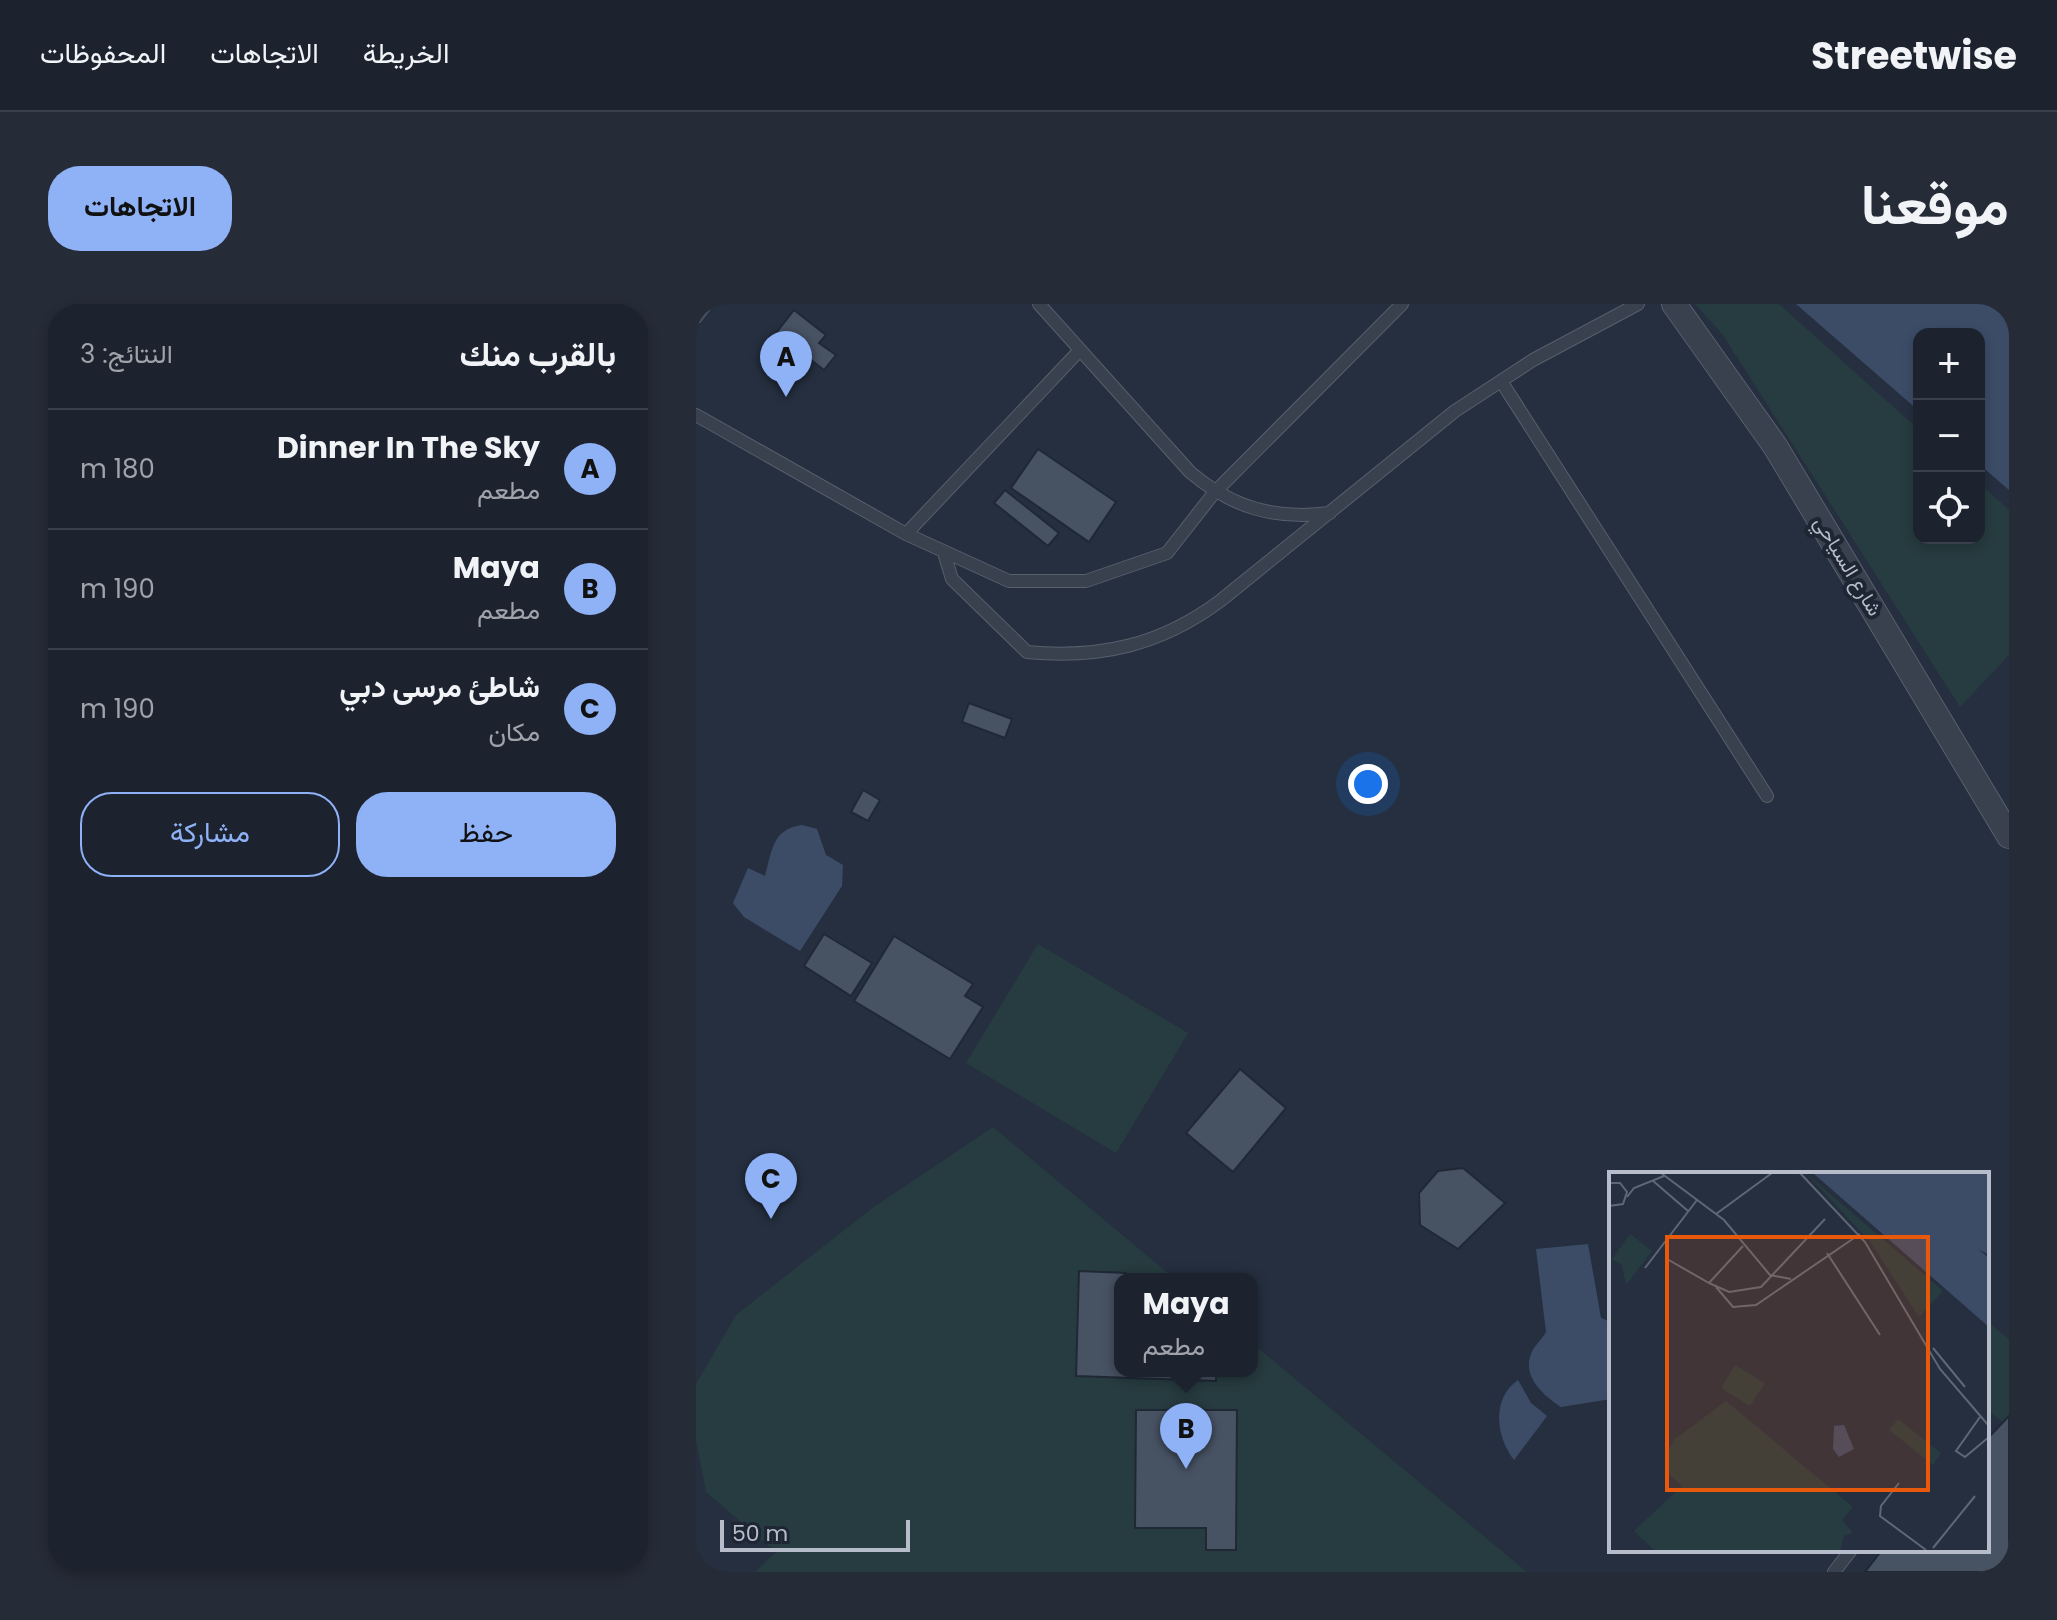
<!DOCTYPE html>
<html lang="ar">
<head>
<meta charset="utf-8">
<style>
	body { margin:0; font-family:Poppins,Vazirmatn,sans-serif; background:#252b37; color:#f1f3f6; direction:rtl }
	.controls { position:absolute; right:24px; top:24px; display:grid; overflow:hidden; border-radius:16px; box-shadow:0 4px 12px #0003 }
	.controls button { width:72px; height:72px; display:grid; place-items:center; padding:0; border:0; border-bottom:2px solid #3a404b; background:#1c232f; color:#f1f3f6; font:40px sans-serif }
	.scale { position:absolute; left:24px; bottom:20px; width:190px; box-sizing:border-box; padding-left:8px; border:4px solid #b6bcc9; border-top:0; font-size:22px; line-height:28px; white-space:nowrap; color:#b6bcc9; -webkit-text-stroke:6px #1e2634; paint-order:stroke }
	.you { position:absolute; left:672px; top:480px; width:28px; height:28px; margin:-20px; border:6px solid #fff; border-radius:50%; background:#1a73e8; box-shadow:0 0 0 12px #1a73e833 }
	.badge { display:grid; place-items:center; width:52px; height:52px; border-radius:50%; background:#8fb1f6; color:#111; font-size:26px; font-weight:700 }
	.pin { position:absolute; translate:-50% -66px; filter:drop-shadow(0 2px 4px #0008) }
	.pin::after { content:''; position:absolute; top:42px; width:28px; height:24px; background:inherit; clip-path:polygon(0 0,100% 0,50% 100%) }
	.popup { position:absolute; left:418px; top:969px; width:144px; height:104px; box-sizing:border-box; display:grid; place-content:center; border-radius:16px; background:#1c232f; filter:drop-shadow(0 2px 6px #0005); font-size:26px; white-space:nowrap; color:#a0a4aa }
	.popup b { font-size:30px; color:#f1f3f6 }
	.popup::after { content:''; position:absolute; left:50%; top:100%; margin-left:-16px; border:16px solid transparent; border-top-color:#1c232f }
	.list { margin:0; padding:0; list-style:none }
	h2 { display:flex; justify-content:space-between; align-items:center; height:104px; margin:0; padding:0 32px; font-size:34px }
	h2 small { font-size:26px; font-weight:400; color:#a0a4aa }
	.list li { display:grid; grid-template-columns:52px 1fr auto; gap:24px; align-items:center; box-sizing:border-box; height:120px; padding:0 32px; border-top:2px solid #3a404b }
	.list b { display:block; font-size:30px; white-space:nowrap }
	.list p { margin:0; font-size:26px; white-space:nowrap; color:#a0a4aa }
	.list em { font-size:26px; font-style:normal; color:#a0a4aa }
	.actions { display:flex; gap:16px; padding:24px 32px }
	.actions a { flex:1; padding:18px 0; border:2px solid #8fb1f6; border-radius:32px; text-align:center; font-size:28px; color:#8fb1f6 }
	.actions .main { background:#8fb1f6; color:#111 }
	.icon { flex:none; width:44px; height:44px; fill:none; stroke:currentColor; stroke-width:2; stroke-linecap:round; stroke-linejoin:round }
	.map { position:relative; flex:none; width:1313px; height:1268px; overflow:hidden; direction:ltr; border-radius:32px }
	header { display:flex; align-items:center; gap:48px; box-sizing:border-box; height:112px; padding:0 40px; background:#1c232f; border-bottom:2px solid #3a404b }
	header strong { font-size:38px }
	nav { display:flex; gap:44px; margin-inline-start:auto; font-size:28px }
	.intro { display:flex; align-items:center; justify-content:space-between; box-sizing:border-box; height:192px; padding:0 48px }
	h1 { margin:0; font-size:56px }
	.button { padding:20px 36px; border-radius:32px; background:#8fb1f6; color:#111; font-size:28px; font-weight:700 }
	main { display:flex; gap:48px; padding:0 48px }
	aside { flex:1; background:#1c232f; border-radius:32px; box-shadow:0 4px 12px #0003 }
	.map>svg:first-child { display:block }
	.green { fill:#273c40 }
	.water { fill:#3c4c67 }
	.building { fill:#475263; stroke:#202836; stroke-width:2 }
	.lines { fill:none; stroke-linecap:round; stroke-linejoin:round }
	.lane-casing { stroke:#575f6c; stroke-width:14 }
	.street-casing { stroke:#575f6c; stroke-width:26 }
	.lane { stroke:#39414f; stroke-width:12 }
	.street { stroke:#39414f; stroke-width:24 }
	.labels { text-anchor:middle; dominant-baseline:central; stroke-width:8; stroke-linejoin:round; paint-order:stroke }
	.street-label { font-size:20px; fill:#b6bcc9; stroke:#1e2634 }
	.inset-road { fill:none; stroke:#5f6776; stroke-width:2 }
	.view { fill:#e8590c; fill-opacity:0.15; stroke:#e8590c; stroke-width:4 }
	.inset-edge { fill:none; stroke:#b6bcc9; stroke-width:4 }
</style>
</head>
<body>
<header>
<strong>Streetwise</strong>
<nav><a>الخريطة</a><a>الاتجاهات</a><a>المحفوظات</a></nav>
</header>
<div class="intro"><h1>موقعنا</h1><a class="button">الاتجاهات</a></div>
<main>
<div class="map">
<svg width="1313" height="1268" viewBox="0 0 1313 1268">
	<rect width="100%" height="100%" fill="#252f3f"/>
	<path class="green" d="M 999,0 L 1083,0 L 1223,126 L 1223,234 L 1283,234 L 1283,179 L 1313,206 L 1313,351 L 1264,403 L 1027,31 Z
		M 342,640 L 492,729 L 420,849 L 270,759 Z
		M 297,823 L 479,975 L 424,975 L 424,1067 L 556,1067 L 556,1039 L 831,1268 L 59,1268 L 80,1248 L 10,1188 L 0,1135 L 0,1080 L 40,1011 L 175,905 Z
		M 1291,1018 L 1313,1035 L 1313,1123 L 1291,1106 Z"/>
	<path class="water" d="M 1100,0 L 1313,0 L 1313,186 L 1283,160 L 1283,30 L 1223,30 L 1223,107 Z
		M 106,521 L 121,525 L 130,551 L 147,561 L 146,582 L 104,647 L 48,613 L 37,599 L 52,564 L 69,572 C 76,547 76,525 106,521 Z
		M 892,940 L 905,1014 L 915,1018 L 915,1095 L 865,1103 C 847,1091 822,1070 838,1044 C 842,1038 846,1035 850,1028 L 840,945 Z
		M 822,1076 L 835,1099 L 851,1112 L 818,1156 C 800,1133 795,1095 822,1076 Z"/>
	<path class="building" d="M 98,6 L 130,31 L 123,39 L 140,51 L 128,66 L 80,29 Z
		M 342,145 L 420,198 L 393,238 L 315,184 Z
		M 309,186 L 363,229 L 352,242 L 298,199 Z
		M 273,399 L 316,415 L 309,434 L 266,418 Z
		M 167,486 L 184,496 L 172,517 L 155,508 Z
		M 128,630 L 176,659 L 155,692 L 108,662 Z
		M 198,632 L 277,680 L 269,692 L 287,703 L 254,755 L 158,697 Z
		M 544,765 L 590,804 L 537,868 L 490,829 Z
		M 767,864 L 809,899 L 762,945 L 724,921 L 723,889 L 742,867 Z
		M 383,967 L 430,969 L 430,974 L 455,975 L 424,975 L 424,1067 L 520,1067 L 520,1077 L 380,1072 Z
		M 440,1106 L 541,1106 L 540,1246 L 510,1246 L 510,1224 L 439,1224 Z
		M 1313,1112 L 1313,1268 L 1169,1268 L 1186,1246 L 1291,1246 L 1291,1135 Z"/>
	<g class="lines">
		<defs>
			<path id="lane" d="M 343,0 L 494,168 C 536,204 580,216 634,209
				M 0,13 L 10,0
				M 805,77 L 1071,492
				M 0,111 L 210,230 L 384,46
				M 210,230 L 313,277 L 390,277 L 471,249 L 518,189 L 706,0
				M 248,249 L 256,275 L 331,348 C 404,355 465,341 524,297 L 759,107 L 837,56 L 942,0
				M 1138,1268 L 1155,1246"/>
			<path id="street" d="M 978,0 L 1079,142 L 1313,532"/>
		</defs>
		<use href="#lane" class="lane-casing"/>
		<use href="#street" class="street-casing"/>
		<use href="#lane" class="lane"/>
		<use href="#street" class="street"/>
	</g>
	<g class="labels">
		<g class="street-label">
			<text transform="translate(1152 262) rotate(59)">شارع السياحي</text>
		</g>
	</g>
	<g transform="translate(913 868)">
		<rect width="380" height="380" fill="#252f3f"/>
		<path d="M 197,1 L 334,119 L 310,145 L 262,71 ZM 21,62 L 43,79 L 17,113 L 13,93 L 3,87 ZM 126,193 L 156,211 L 141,234 L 112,216 ZM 117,229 L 244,335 L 233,348 L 244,361 L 235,364 L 231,379 L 46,379 L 25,359 L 73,314 L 60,302 L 56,283 L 66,267 ZM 289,247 L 332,281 L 324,293 L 280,258 Z" fill="#273c40"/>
		<path d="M 204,1 L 380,1 L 380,83 L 369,77 L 380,86 L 380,155 ZM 235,253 L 245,277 L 230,285 L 224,277 L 225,254 Z" fill="#3c4c67"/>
		<path class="inset-road" d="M 52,1 L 115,48 L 161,103 L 182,107M 191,1 L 256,70 L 331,197 L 380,254M 43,8 L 79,39M 0,11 L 11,11 L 18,20 L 14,32 L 0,34M 18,25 L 25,16 L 55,4M 107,42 L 163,1M 218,81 L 271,163M 58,87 L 100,111 L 134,74M 36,96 L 88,28M 100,111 L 120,120 L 152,115 L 216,47M 107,115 L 124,135 L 147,133 L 251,62M 324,176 L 356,215M 371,245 L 347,279 L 356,285 L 380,265M 290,311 L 272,334 L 271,344 L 317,378M 324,376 L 366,324"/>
		<path class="view" d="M 58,65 L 319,65 L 319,318 L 58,318 Z"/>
		<rect width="380" height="380" class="inset-edge"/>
	</g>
</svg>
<div class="controls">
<button>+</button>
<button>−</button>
<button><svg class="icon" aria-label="locate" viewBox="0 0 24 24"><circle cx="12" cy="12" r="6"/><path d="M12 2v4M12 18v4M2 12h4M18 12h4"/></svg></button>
</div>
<div class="scale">50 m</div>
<div class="you"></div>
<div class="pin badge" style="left:90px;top:93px">A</div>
<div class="pin badge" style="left:490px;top:1165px">B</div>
<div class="popup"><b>Maya</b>مطعم</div>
<div class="pin badge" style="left:75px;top:915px">C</div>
</div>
<aside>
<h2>بالقرب منك<small>النتائج: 3</small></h2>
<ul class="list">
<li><span class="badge">A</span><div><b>Dinner In The Sky</b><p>مطعم</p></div><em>180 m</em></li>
<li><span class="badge">B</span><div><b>Maya</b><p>مطعم</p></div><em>190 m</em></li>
<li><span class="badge">C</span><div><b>شاطئ مرسى دبي</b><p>مكان</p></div><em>190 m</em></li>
</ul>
<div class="actions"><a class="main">حفظ</a><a>مشاركة</a></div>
</aside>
</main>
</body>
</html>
